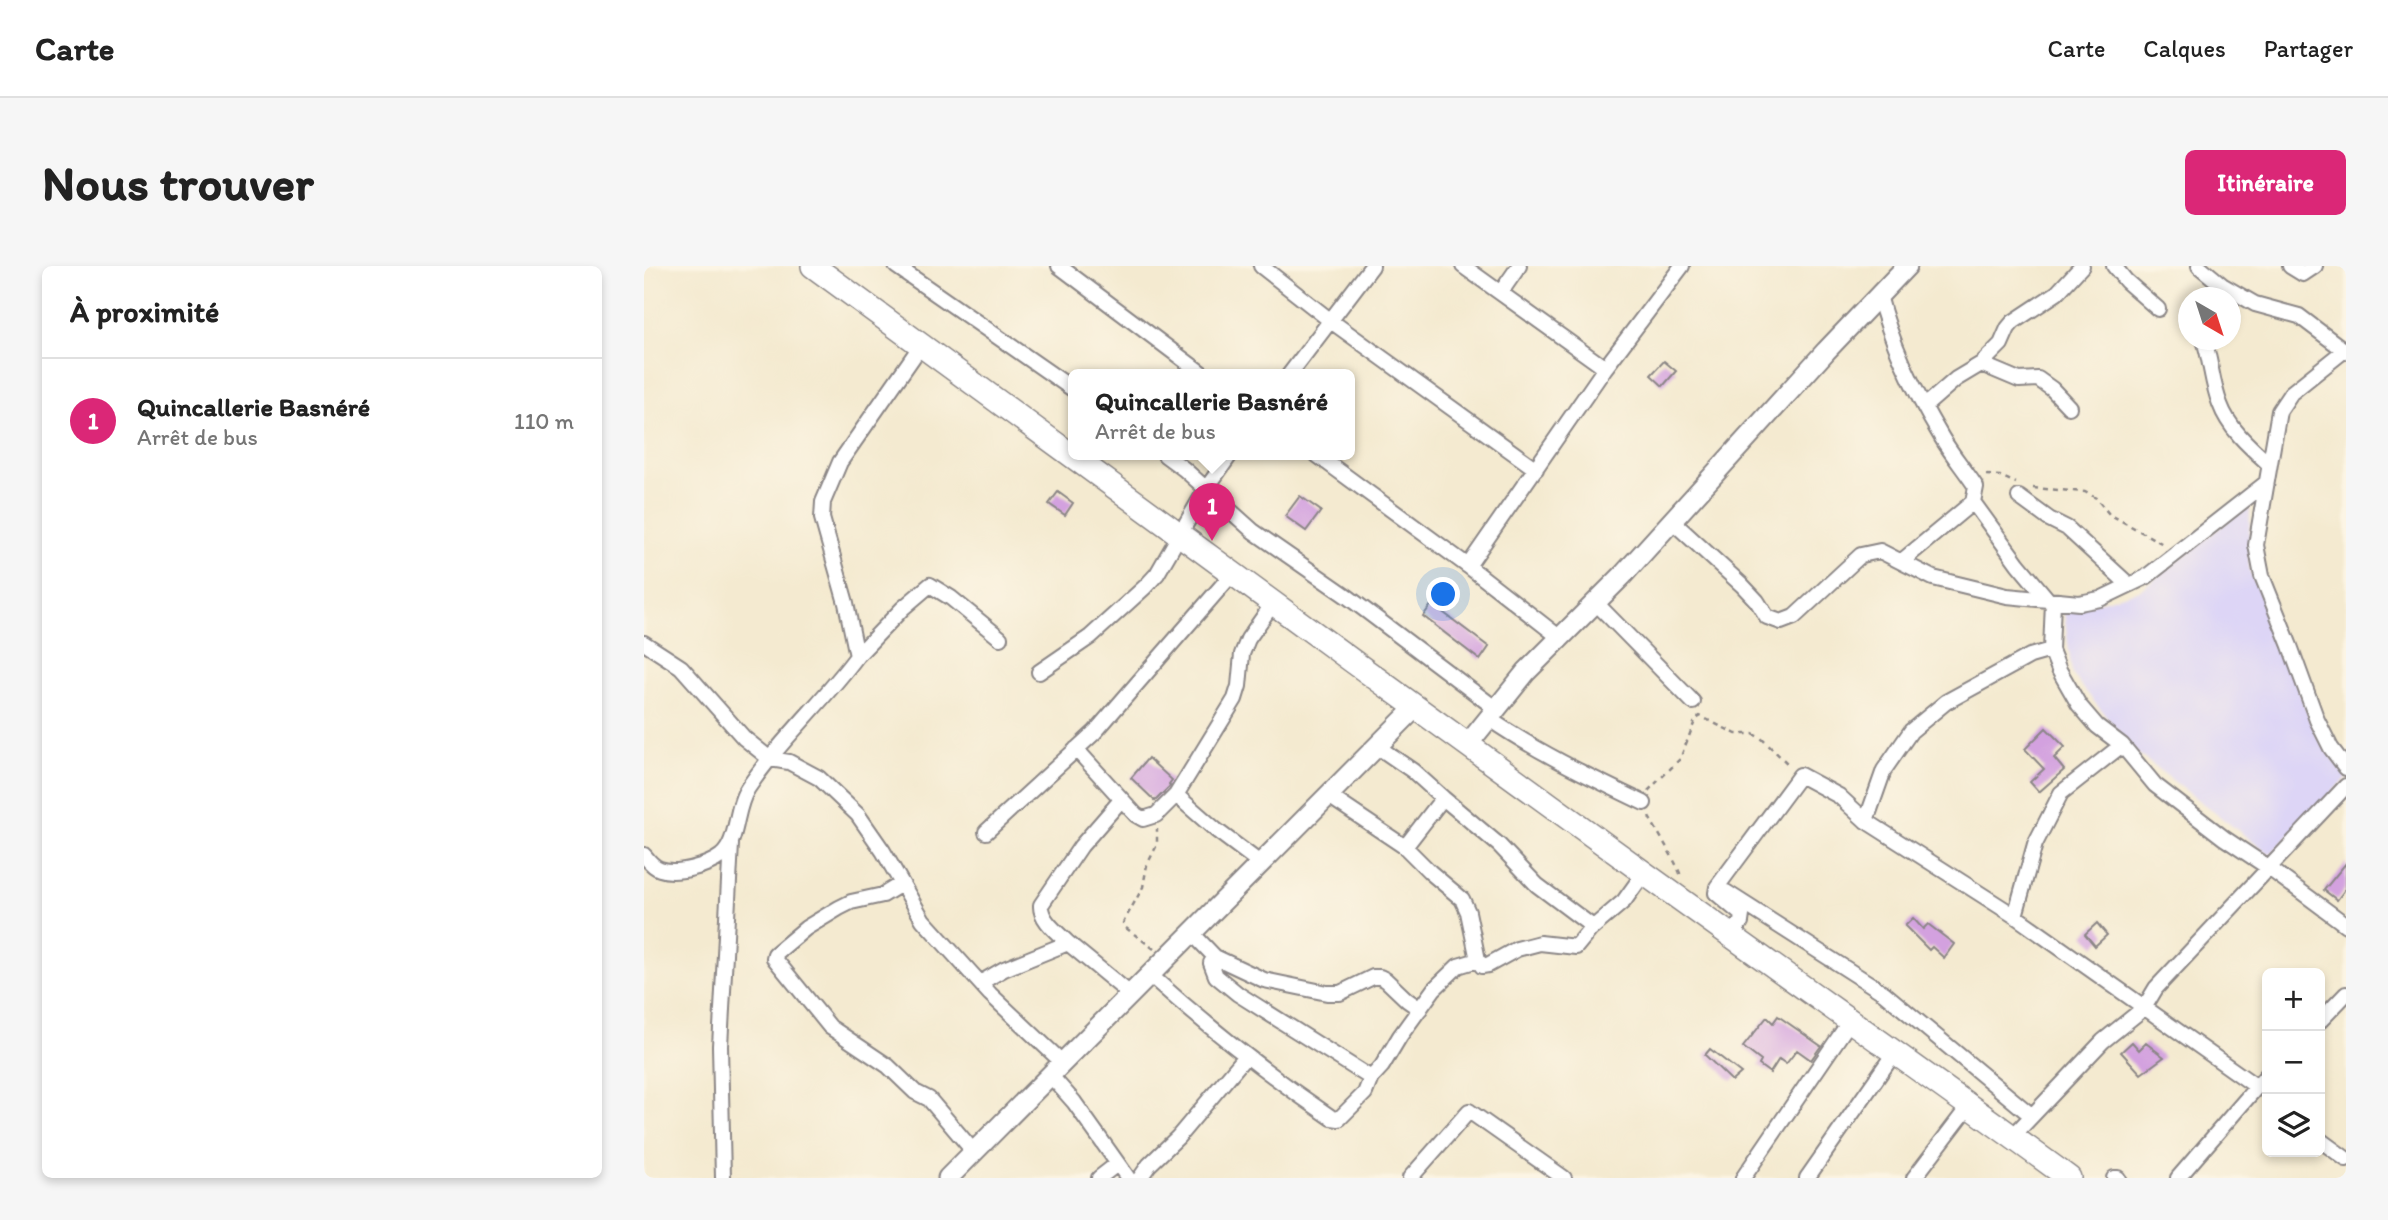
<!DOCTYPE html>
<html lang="fr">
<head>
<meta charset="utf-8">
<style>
	body { margin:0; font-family:Itim,sans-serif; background:#f6f6f6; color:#222 }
	.controls { position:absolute; right:21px; bottom:21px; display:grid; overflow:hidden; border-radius:10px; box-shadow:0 4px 10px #0003 }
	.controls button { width:63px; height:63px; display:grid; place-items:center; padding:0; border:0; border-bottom:2px solid #e0e0e0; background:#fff; color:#222; font:35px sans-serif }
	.compass { position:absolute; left:1534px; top:21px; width:63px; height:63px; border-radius:50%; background:#fff; box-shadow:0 4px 10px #0003; rotate:141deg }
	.you { position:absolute; left:800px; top:329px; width:24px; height:24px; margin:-18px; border:5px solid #fff; border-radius:50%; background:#1a73e8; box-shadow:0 0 0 10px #1a73e833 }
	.badge { display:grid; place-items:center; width:46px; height:46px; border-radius:50%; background:#db2777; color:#fff; font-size:23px; font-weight:700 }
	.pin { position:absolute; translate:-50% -58px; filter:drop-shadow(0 2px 4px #0008) }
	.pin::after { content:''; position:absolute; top:37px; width:24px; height:21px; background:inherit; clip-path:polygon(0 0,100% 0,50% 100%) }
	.popup { position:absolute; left:424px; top:103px; width:287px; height:91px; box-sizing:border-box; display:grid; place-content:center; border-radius:10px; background:#fff; filter:drop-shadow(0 2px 5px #0005); font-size:23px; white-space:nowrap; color:#767676 }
	.popup b { font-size:26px; color:#222 }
	.popup::after { content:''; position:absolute; left:50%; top:100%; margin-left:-14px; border:14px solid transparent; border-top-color:#fff }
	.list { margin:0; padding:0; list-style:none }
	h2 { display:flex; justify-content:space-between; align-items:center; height:91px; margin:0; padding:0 28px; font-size:30px }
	h2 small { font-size:23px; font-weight:400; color:#767676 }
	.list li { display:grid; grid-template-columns:46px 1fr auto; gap:21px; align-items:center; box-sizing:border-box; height:126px; padding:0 28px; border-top:2px solid #e0e0e0 }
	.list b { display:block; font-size:26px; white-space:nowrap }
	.list p { margin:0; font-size:23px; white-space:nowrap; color:#767676 }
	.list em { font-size:23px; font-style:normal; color:#767676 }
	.icon { flex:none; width:38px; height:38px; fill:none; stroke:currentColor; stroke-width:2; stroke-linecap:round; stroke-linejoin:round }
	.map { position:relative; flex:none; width:1702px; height:912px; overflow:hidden; border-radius:10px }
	header { display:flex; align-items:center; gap:42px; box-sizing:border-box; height:98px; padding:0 35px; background:#fff; border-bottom:2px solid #e0e0e0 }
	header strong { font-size:33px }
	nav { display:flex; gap:38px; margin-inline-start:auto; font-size:24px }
	.intro { display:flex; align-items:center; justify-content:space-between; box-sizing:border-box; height:168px; padding:0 42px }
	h1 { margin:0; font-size:49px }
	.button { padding:18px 32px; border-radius:10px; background:#db2777; color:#fff; font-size:24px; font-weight:700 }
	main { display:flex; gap:42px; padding:0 42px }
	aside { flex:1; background:#fff; border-radius:10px; box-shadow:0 4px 10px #0003 }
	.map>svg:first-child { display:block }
	.built { fill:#ddd5f6 }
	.building { fill:#d3a1df }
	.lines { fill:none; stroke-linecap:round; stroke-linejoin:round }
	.street-casing { stroke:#8b8686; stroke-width:18 }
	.secondary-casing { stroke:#8b8686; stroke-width:23 }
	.primary-casing { stroke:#8b8686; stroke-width:26 }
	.path { stroke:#8b8686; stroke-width:2.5; stroke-dasharray:5 5; stroke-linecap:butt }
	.street { stroke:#fff; stroke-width:14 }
	.secondary { stroke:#fff; stroke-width:19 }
	.primary { stroke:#fff; stroke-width:23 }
</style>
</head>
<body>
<header>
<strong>Carte</strong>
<nav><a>Carte</a><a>Calques</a><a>Partager</a></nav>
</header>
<div class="intro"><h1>Nous trouver</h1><a class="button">Itinéraire</a></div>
<main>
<aside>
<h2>À proximité<small></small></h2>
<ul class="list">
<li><span class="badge">1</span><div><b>Quincallerie Basnéré</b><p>Arrêt de bus</p></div><em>110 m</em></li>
</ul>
</aside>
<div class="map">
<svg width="1702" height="912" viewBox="0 0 1702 912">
	<rect width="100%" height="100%" fill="#fcf5e5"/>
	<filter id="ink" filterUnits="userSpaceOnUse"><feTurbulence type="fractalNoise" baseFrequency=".0143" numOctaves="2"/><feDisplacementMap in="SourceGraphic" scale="14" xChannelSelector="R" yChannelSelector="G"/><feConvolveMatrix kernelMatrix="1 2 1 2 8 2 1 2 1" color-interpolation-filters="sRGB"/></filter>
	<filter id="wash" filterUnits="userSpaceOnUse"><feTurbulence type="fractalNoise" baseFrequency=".00686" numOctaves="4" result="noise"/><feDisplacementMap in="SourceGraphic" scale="28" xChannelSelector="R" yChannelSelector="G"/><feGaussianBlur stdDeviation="1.57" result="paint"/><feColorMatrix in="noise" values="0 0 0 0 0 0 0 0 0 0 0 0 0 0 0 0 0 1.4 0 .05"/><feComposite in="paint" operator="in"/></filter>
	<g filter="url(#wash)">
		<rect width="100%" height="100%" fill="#f4ead0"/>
		<path class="built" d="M 1606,238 L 1605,303 L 1637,376 L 1672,469 L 1702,510 L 1702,512 L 1626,589 L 1489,484 L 1428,408 L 1420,346 L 1496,324 Z"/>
		<g id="blocks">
			<path class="building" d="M 1020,95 L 1032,105 L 1019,120 L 1007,109 Z
				M 414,226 L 429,237 L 421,249 L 405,238 Z
				M 656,230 L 677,245 L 662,265 L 641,250 Z
				M 788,338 L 845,381 L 836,394 L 779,350 Z
				M 1402,462 L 1421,481 L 1410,492 L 1420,504 L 1395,526 L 1386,516 L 1400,503 L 1381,483 Z
				M 504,492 L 528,514 L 525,518 L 526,520 L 511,535 L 487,512 Z
				M 1702,597 L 1702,622 L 1693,634 L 1680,624 Z
				M 1269,652 L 1279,663 L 1284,658 L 1310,678 L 1300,692 L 1288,681 L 1285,684 L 1261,660 Z
				M 1453,657 L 1463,669 L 1451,680 L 1441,668 Z
				M 1134,750 L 1177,780 L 1167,794 L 1153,784 L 1142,798 L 1135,793 L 1126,807 L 1115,799 L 1117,795 L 1099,781 L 1123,751 L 1129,757 Z
				M 1488,776 L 1495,784 L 1502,777 L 1520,791 L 1497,808 L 1477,786 Z
				M 1066,783 L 1097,807 L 1088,815 L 1061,789 Z"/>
		</g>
	</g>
	<g filter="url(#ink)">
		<use href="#blocks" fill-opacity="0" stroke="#8b8686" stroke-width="2"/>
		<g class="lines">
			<defs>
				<path id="street" d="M 252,0 L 430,124
					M 415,0 L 560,109
					M 617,0 L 687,55 L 892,203
					M 819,0 L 961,102 L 824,300
					M 1470,0 L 1482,15 L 1514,43
					M 1555,0 L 1578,19 L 1611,38 L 1655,50 L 1700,84
					M 1646,0 L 1659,8 L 1671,0
					M 857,26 L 875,0
					M 1235,29 C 1248,81 1271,127 1298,172 C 1308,189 1321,204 1332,221 L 1329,236 L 1258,295
					M 1560,74 C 1567,95 1568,118 1576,138 C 1585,163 1606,181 1625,198
					M 1702,83 L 1647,127 L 1635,145 L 1612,279 L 1618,310 L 1646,380 L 1673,454 L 1687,482 L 1702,502
					M 1337,98 L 1375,114 L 1394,113 L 1408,123 L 1425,141
					M 961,102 L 1038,0
					M 645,109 L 728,0
					M 1281,140 L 1312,113 L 1337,98 L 1357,78 L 1364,62 L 1369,56 L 1413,27 L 1438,0
					M 521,189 L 540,203 L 609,265 L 704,331 L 851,442
					M 673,189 L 824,300 L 915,371
					M 1375,231 L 1405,253 L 1423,262 L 1485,319
					M 1329,236 L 1374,298 L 1405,335
					M 1028,255 L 1098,319 L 1113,335 L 1123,351 L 1137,356 L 1150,351 L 1217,289 L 1236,285 L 1289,312 L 1363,330 L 1435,337 L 1456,333 L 1502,311 L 1622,217
					M 1409,336 L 1407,384 L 1415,404 L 1435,439 L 1453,460 L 1478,479 L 1511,519 L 1580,572 L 1625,602 L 1702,659
					M 952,337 L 1049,436
					M 0,377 L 37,401 L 100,472 L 126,493 L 145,496 L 175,512 L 214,549 L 239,585 L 279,654 L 346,728 L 419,797
					M 213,390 L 259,342 L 286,319 L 307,332 L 356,372
					M 395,406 L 446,371 L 501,321 L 513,308 L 562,223 L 586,189
					M 844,452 C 893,486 946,511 1000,537
					M 734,481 L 769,505 L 799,532 L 761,581
					M 432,483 L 492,549 L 499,553 L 512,549 L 532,529 L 591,433 L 595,420 L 598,388 L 604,373 L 630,336
					M 532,529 L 572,564 L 616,597
					M 685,530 L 761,581 L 786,606 L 818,633 L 824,646 L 834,694
					M 799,532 L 855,579 L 893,619 L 949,661
					M 1222,555 L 1240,504 L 1267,465 L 1302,436 L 1386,390 L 1407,384
					M 342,566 L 451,466 L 589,307
					M 0,589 C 4,594 9,601 16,603 C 32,609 64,600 77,590 C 95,575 90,543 104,522 C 136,474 179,436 213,390 L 202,337 L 178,252 L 179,236 L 196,196 L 278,78
					M 257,618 L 239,629 L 207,636 L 195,642 L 162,662 L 131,688 L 130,692 L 186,761 L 244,800 L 271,826 L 285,833 L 330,886
					M 1082,626 L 1240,727 L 1388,850
					M 1371,650 L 1391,578 L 1417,527 L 1478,479
					M 547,666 L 571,691 L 620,714 L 683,727 L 696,727 L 729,711 L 736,711 L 742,714 L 763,734 L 776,743
					M 1087,669 L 1097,656 L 1098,649 L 1072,627 L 1073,621 L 1156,509 L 1195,530 L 1222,555 L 1371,650 L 1613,821
					M 424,677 C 414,667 396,654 397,639 L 437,580 L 477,534
					M 571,691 L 567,697 L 572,710 L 594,728 L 727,812
					M 506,709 C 564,761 623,808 688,852 L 695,853 L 721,827 L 727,812 L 738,800 L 756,770 L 790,723 L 814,700 L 834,694 L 838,700 L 844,699 L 873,683 L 896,677 L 932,681 L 946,664 L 980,635 L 1000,607
					M 336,717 L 360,703 L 424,677 L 486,728
					M 1676,755 L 1702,728
					M 407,810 L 430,836 L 484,912
					M 1368,871 L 1459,775 L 1500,742 L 1512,722 L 1702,520
					M 1676,874 L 1702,893
					M 79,912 L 76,780 L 87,578
					M 455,912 L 473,898
					M 496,912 L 505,899 L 534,871 L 602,790
					M 766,912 L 825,845 L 920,912
					M 1099,912 L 1206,755
					M 1163,912 L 1251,786
					M 1270,912 L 1325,840
					M 1470,912 L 1474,912
					M 1534,912 L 1623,809"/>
				<path id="secondary" d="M 824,478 L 882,406 L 978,310 L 1182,85 L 1263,0
					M 304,912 L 773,440"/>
				<path id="primary" d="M 169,0 C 446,203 722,406 1000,607 C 1141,709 1284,809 1425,912"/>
			</defs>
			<use href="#street" class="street-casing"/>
			<use href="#secondary" class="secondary-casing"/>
			<use href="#primary" class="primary-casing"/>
			<path class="path" d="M 1342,209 L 1356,210 L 1372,217
				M 1389,222 L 1441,226 L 1452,232 L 1465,248 L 1519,278
				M 1004,525 L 1036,493 L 1051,455 L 1056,450 L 1092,468 L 1109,468 L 1117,472 L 1146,500
				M 1005,551 C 1011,562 1037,603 1037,612
				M 510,683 L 482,662 L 479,657 L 499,621 L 503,599 L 513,579 L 513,563"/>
			<use href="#street" class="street"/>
			<use href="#secondary" class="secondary"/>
			<use href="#primary" class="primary"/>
		</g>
	</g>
</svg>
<div class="controls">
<button>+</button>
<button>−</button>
<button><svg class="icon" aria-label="layers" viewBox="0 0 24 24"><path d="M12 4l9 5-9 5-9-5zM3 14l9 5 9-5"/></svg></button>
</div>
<svg class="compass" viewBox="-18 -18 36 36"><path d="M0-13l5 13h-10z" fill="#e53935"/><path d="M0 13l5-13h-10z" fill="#767676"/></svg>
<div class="you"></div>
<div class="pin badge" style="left:568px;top:275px">1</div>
<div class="popup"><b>Quincallerie Basnéré</b>Arrêt de bus</div>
</div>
</main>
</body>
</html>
